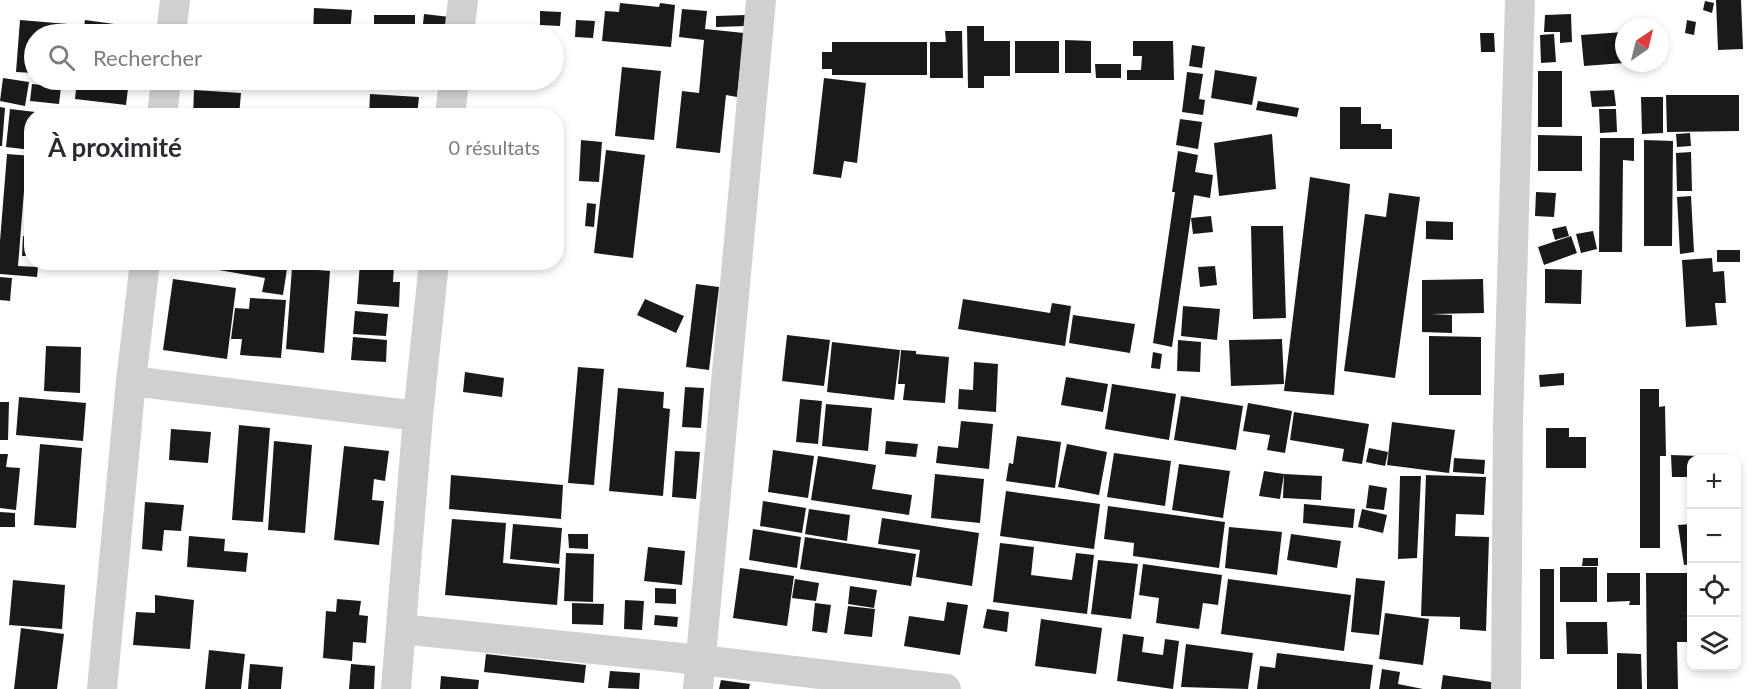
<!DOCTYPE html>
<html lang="fr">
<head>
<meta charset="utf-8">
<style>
	body { margin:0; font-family:Lato,sans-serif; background:#f2f2f3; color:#2b2b33 }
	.controls { position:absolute; right:18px; bottom:18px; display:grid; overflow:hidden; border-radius:12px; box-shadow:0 3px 9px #0003 }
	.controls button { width:54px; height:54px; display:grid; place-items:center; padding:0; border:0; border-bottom:2px solid #e1e1e2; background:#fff; color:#2b2b33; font:30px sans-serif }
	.compass { position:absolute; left:1615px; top:18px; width:54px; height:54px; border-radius:50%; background:#fff; box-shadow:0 3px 9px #0003; rotate:35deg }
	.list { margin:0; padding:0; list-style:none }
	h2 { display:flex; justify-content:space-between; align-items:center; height:78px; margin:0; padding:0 24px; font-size:26px }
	h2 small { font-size:20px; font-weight:400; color:#7c7c81 }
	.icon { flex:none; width:33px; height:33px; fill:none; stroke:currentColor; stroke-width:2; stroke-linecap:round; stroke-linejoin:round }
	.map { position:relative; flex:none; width:1759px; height:689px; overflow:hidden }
	.search { position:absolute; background:#fff; box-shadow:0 3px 9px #0003; left:24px; top:24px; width:540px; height:66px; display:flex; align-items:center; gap:15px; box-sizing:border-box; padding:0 21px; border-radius:33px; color:#7c7c81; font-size:22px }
	.panel { position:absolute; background:#fff; box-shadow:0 3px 9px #0003; left:24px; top:108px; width:540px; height:162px; border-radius:24px }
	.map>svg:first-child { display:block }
	.building { fill:#1a1a1a }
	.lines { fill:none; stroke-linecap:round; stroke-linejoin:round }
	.street { stroke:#d0d0d0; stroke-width:30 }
</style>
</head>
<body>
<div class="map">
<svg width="1759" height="689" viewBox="0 0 1759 689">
	<rect width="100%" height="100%" fill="#fff"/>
	<path class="building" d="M 1716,0 L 1741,0 L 1743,49 L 1718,50 Z
		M 1705,1 L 1714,3 L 1712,13 L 1703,10 Z
		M 620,3 L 659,7 L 660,3 L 675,5 L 671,47 L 602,41 L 605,11 L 619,12 Z
		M 314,8 L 352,10 L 350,34 L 313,34 Z
		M 682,9 L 707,11 L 705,29 L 744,33 L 737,97 L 726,95 L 720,153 L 676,148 L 682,91 L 699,93 L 704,40 L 679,37 Z
		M 540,11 L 561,12 L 560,26 L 540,25 Z
		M 424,14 L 450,17 L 448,34 L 422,34 Z
		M 1571,14 L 1572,42 L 1560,43 L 1560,32 L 1544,32 L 1545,15 Z
		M 374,15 L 415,15 L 415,34 L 374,34 Z
		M 746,15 L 747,26 L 716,27 L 716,16 Z
		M 20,20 L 68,24 L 67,34 L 34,34 L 34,73 L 16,72 Z
		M 85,20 L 136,27 L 135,34 L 83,34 Z
		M 576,20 L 595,21 L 593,38 L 575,37 Z
		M 1687,20 L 1696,22 L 1694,35 L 1685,33 Z
		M 967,26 L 984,26 L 984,41 L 1010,41 L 1010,76 L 984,76 L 984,88 L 968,88 Z
		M 218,29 L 264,30 L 264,34 L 217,34 Z
		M 496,29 L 535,33 L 535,34 L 496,34 Z
		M 945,31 L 962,31 L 963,78 L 930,78 L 930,42 L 946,42 Z
		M 1624,32 L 1624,63 L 1584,66 L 1581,35 Z
		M 1480,33 L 1494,33 L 1495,52 L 1481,52 Z
		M 1554,34 L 1556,62 L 1541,63 L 1540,35 Z
		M 1065,40 L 1091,41 L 1091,73 L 1065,73 Z
		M 1015,41 L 1059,41 L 1059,73 L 1015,73 Z
		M 1133,41 L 1173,41 L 1174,80 L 1127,80 L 1127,70 L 1141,70 L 1142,56 L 1133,56 Z
		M 832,42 L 927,42 L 927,75 L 832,75 L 832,69 L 822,69 L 822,52 L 832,52 Z
		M 1192,45 L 1205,47 L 1202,68 L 1189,66 Z
		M 1095,64 L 1121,64 L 1121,78 L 1096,78 Z
		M 622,67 L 661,71 L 654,140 L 615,136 Z
		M 1215,70 L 1257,77 L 1252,105 L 1211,98 Z
		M 1538,71 L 1562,71 L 1562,127 L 1538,127 Z
		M 1187,72 L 1203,74 L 1199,99 L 1205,100 L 1203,115 L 1182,112 Z
		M 3,78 L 29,82 L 25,106 L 0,101 Z
		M 824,78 L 866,83 L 857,163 L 844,161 L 841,178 L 813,174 Z
		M 77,80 L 129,80 L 126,105 L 75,99 Z
		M 313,80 L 329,80 L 329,89 L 313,88 Z
		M 32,84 L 61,87 L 59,104 L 30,101 Z
		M 194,90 L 241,93 L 239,116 L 193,116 Z
		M 1614,90 L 1616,106 L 1592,107 L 1590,91 Z
		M 370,94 L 419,97 L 417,116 L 369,116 Z
		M 1666,95 L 1739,95 L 1739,131 L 1667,132 Z
		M 1641,97 L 1663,97 L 1663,133 L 1642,134 Z
		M 1258,101 L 1299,108 L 1297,117 L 1256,110 Z
		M 0,107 L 5,108 L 2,146 L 0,146 Z
		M 1340,107 L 1361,107 L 1361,124 L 1381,124 L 1381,129 L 1392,129 L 1392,149 L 1340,149 Z
		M 10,109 L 52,114 L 32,116 L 32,150 L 6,147 Z
		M 494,109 L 514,111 L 514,116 L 493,116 Z
		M 1599,109 L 1616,109 L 1617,132 L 1600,133 Z
		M 1180,119 L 1202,122 L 1198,149 L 1176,145 Z
		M 1690,133 L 1691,146 L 1677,147 L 1676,134 Z
		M 1272,134 L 1276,189 L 1219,196 L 1214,143 Z
		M 1538,135 L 1582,136 L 1582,171 L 1538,171 Z
		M 1600,138 L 1634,138 L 1634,161 L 1623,160 L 1622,252 L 1599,252 Z
		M 581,140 L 602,142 L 599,182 L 579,181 Z
		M 1644,140 L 1673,141 L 1672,246 L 1644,246 Z
		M 606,150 L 645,155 L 633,258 L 594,253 Z
		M 1178,151 L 1198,155 L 1195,172 L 1213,175 L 1210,198 L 1194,195 L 1172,347 L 1153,343 L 1175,192 L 1172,192 Z
		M 1691,152 L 1692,191 L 1677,191 L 1676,153 Z
		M 7,154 L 32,156 L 32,167 L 26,166 L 18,266 L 38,267 L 37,277 L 0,274 L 0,241 Z
		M 1310,177 L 1350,184 L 1334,395 L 1284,391 Z
		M 1536,192 L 1556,193 L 1554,217 L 1535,216 Z
		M 1389,193 L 1420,197 L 1395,378 L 1344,371 L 1365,214 L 1386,217 Z
		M 1691,196 L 1694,252 L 1680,254 L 1677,197 Z
		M 587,203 L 596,204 L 594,227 L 585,226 Z
		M 1211,216 L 1213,232 L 1193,234 L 1191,218 Z
		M 1426,221 L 1453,222 L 1453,240 L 1426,239 Z
		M 1251,226 L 1283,226 L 1286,318 L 1253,319 Z
		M 1566,226 L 1569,236 L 1555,240 L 1552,229 Z
		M 1593,231 L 1597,249 L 1581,253 L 1576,234 Z
		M 23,236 L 31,237 L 31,256 L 22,256 Z
		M 1571,236 L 1577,253 L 1544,265 L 1538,247 Z
		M 1717,250 L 1740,250 L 1740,262 L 1717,262 Z
		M 1712,258 L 1713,272 L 1724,271 L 1726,303 L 1715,303 L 1717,325 L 1686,327 L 1682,260 Z
		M 173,262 L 288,262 L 283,295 L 262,292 L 265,278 Z
		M 360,262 L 394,265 L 393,282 L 400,282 L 399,307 L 357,304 Z
		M 1215,266 L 1217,285 L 1200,287 L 1198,267 Z
		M 292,268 L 330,271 L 324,353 L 286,349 Z
		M 1545,269 L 1582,270 L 1581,304 L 1545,303 Z
		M 0,277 L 12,278 L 10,301 L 0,300 Z
		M 173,279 L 236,288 L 227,359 L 163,350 Z
		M 1483,279 L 1484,313 L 1431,314 L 1452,315 L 1452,333 L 1422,332 L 1422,280 Z
		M 696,284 L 719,287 L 709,370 L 686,367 Z
		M 250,298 L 286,300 L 281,358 L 240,355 L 242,339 L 231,339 L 235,308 L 249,309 Z
		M 645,299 L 684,316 L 676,333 L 637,315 Z
		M 963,299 L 1050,313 L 1052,303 L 1071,306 L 1065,346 L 958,329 Z
		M 1183,306 L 1220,309 L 1217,340 L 1181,336 Z
		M 355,311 L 388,314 L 386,336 L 353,334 Z
		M 1073,315 L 1135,324 L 1130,353 L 1069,343 Z
		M 787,335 L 830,340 L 824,386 L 782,381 Z
		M 1429,336 L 1481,337 L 1481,395 L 1429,395 Z
		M 353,337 L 387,340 L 386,362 L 351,360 Z
		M 1282,339 L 1284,384 L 1231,386 L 1229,340 Z
		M 1178,340 L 1201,342 L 1200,372 L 1177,371 Z
		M 832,342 L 900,350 L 894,400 L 827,392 Z
		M 46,346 L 81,347 L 80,393 L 44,391 Z
		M 901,350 L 916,351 L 916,354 L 949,357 L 945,403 L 903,400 L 905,384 L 898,384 Z
		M 1153,352 L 1162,354 L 1160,369 L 1151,368 Z
		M 974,362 L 998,364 L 996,412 L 958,409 L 959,389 L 973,390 Z
		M 578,367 L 604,369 L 594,485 L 568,483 Z
		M 465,372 L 504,378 L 502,397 L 463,392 Z
		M 1564,373 L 1564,385 L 1540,387 L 1539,375 Z
		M 1066,377 L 1108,384 L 1103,412 L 1061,405 Z
		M 1112,384 L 1176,394 L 1169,440 L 1105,429 Z
		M 685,387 L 704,388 L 701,428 L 682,427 Z
		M 618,388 L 664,392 L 663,408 L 670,409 L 663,496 L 609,491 Z
		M 1640,389 L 1659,389 L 1659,407 L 1665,406 L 1666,456 L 1660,456 L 1660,548 L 1640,548 Z
		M 1181,396 L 1243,406 L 1236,450 L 1174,440 Z
		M 19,397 L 86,403 L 83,441 L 16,435 Z
		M 800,399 L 822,401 L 818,444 L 796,442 Z
		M 0,402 L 9,402 L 8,440 L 0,440 Z
		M 1248,403 L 1292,411 L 1285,453 L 1267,450 L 1270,435 L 1243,431 Z
		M 826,404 L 872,408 L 868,451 L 822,446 Z
		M 1294,412 L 1369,424 L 1362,464 L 1342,461 L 1344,449 L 1290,440 Z
		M 961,421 L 993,424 L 989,469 L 936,463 L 938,446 L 958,448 Z
		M 1392,422 L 1455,430 L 1449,473 L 1387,465 Z
		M 239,425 L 270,428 L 263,522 L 232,520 Z
		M 1546,428 L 1569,428 L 1569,437 L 1586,437 L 1586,468 L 1546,468 Z
		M 171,429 L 211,432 L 208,463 L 169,460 Z
		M 1017,436 L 1061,442 L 1055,488 L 1006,481 L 1009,463 L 1013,464 Z
		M 274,441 L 312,445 L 305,533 L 268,530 Z
		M 886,441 L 918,444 L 916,457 L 885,454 Z
		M 40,444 L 82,448 L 76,528 L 34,525 Z
		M 1067,444 L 1107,452 L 1099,495 L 1058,487 Z
		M 344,446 L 389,451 L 385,481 L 374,479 L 372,500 L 384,501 L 379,545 L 334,540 Z
		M 1369,448 L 1388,452 L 1385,466 L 1366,462 Z
		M 773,450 L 814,456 L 808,498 L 768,492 Z
		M 675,451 L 700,452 L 696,499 L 672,497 Z
		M 1114,453 L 1171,461 L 1165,506 L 1107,497 Z
		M 0,454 L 8,454 L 6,467 L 20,468 L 16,510 L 0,508 Z
		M 1671,455 L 1700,456 L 1700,459 L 1692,460 L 1692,477 L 1672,477 Z
		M 818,456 L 876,465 L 872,489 L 912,495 L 909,515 L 811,500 Z
		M 1454,458 L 1485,460 L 1484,474 L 1453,472 Z
		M 1179,464 L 1230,471 L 1223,518 L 1172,510 Z
		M 1264,471 L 1284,474 L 1280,499 L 1259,496 Z
		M 935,474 L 984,479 L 980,523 L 931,518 Z
		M 1284,474 L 1322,476 L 1321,500 L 1283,498 Z
		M 451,475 L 563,485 L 561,519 L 449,509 Z
		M 1426,475 L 1486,477 L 1484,515 L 1456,514 L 1455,536 L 1489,537 L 1486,631 L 1460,629 L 1460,617 L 1421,616 Z
		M 1400,476 L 1421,476 L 1417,558 L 1398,559 Z
		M 1369,485 L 1387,488 L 1384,510 L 1366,508 Z
		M 1006,491 L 1100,504 L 1094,549 L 1000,536 Z
		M 763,501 L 806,508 L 802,533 L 760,526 Z
		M 145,502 L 184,505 L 181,531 L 164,530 L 162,551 L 142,549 Z
		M 1304,504 L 1355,509 L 1353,528 L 1303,523 Z
		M 1108,506 L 1225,522 L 1219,568 L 1133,556 L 1134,543 L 1104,539 Z
		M 809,509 L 850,515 L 847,541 L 805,534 Z
		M 1362,509 L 1387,515 L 1383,533 L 1358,527 Z
		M 0,512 L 15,513 L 15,527 L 0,527 Z
		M 882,518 L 979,533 L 972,586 L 916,577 L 920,550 L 878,544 Z
		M 452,519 L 506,523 L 503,563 L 560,568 L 557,605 L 445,595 Z
		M 513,524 L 562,528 L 559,564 L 510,559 Z
		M 1692,524 L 1692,564 L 1684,565 L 1678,525 Z
		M 1229,527 L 1282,532 L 1277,575 L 1225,568 Z
		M 753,529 L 801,537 L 797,568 L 749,560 Z
		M 568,534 L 588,534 L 588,549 L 569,548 Z
		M 1291,534 L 1341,541 L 1337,568 L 1287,560 Z
		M 189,536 L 225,539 L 224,551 L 248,553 L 246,572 L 187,567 Z
		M 805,537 L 916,554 L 911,586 L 800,569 Z
		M 1000,543 L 1034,547 L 1031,575 L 1072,580 L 1076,553 L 1094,555 L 1087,614 L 993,602 Z
		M 648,547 L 685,551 L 682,585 L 644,581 Z
		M 566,553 L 594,554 L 593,602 L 564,601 Z
		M 1583,558 L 1598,558 L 1598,566 L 1582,566 Z
		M 1098,560 L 1138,564 L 1131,619 L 1091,614 Z
		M 1143,564 L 1222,575 L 1218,605 L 1203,603 L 1199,629 L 1156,623 L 1159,598 L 1139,595 Z
		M 1560,567 L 1597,567 L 1597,602 L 1560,602 Z
		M 740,568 L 794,576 L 787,626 L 733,618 Z
		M 1540,569 L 1554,569 L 1554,659 L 1540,659 Z
		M 1607,573 L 1640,573 L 1640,605 L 1629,605 L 1630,601 L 1607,602 Z
		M 1646,573 L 1689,573 L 1689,642 L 1677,642 L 1678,689 L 1647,689 Z
		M 1356,578 L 1385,581 L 1379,635 L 1351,632 Z
		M 795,579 L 819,583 L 816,601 L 792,598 Z
		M 1228,579 L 1351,595 L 1344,651 L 1221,634 Z
		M 13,580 L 65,585 L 62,629 L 9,625 Z
		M 850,586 L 877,590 L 874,608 L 848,604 Z
		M 655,588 L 676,589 L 676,604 L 655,603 Z
		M 155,595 L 194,600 L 190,649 L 133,645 L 136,612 L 155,613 Z
		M 337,599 L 361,601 L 359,615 L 368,616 L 366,643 L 353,642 L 352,661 L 323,658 L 326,611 L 336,612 Z
		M 625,600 L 644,601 L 642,630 L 624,629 Z
		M 947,602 L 968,605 L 960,655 L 904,646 L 909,616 L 944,621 Z
		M 572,603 L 604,604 L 603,625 L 572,624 Z
		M 815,603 L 831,605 L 827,633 L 812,631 Z
		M 848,606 L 875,609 L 872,637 L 844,634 Z
		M 987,609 L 1009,612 L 1007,632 L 983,628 Z
		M 1385,613 L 1429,619 L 1423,665 L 1379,659 Z
		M 655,615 L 678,617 L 677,627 L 654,625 Z
		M 1041,619 L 1102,628 L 1096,674 L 1035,666 Z
		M 1566,622 L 1607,622 L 1608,654 L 1567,654 Z
		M 21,628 L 64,634 L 57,689 L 14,689 Z
		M 1123,634 L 1144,637 L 1142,652 L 1163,655 L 1165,639 L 1179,641 L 1173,689 L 1117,681 Z
		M 1186,644 L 1253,653 L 1248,689 L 1181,687 Z
		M 209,650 L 245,654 L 241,689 L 205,689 Z
		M 1277,653 L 1373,665 L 1370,689 L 1257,689 L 1260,666 L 1275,668 Z
		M 1617,653 L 1641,654 L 1642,689 L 1617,689 Z
		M 486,654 L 586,665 L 584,683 L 484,672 Z
		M 250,664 L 283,667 L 281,689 L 248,689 Z
		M 351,664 L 375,666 L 374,689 L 349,689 Z
		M 1382,669 L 1400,672 L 1398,684 L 1423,689 L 1379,689 Z
		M 610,671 L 640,673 L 639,689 L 608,688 Z
		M 1443,675 L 1498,683 L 1497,689 L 1441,689 Z
		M 441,676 L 479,680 L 478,689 L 440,689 Z
		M 721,680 L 750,684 L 749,689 L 719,689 Z"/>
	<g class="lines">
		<path class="street" d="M 171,34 L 175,0
			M 459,34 L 463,0
			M 162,116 L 166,80
			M 450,116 L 454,80
			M 131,381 L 418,416
			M 401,629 L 701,660 L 946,689
			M 102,689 L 131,381 L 145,262
			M 396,689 L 418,416 L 434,262
			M 698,689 L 761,0
			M 1506,689 L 1508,423 L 1520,0"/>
	</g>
</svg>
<div class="controls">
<button>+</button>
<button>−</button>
<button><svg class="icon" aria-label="locate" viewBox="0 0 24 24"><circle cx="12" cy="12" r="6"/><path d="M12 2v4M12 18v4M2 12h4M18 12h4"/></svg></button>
<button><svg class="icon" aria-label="layers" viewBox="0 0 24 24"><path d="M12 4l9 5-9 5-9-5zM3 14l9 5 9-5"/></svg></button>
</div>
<svg class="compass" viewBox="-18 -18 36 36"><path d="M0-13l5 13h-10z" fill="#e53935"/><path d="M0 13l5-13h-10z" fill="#7c7c81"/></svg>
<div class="search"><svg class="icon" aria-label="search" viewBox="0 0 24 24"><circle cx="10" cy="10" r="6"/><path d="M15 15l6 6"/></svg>Rechercher</div>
<section class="panel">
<h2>À proximité<small>0 résultats</small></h2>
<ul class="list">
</ul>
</section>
</div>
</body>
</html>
